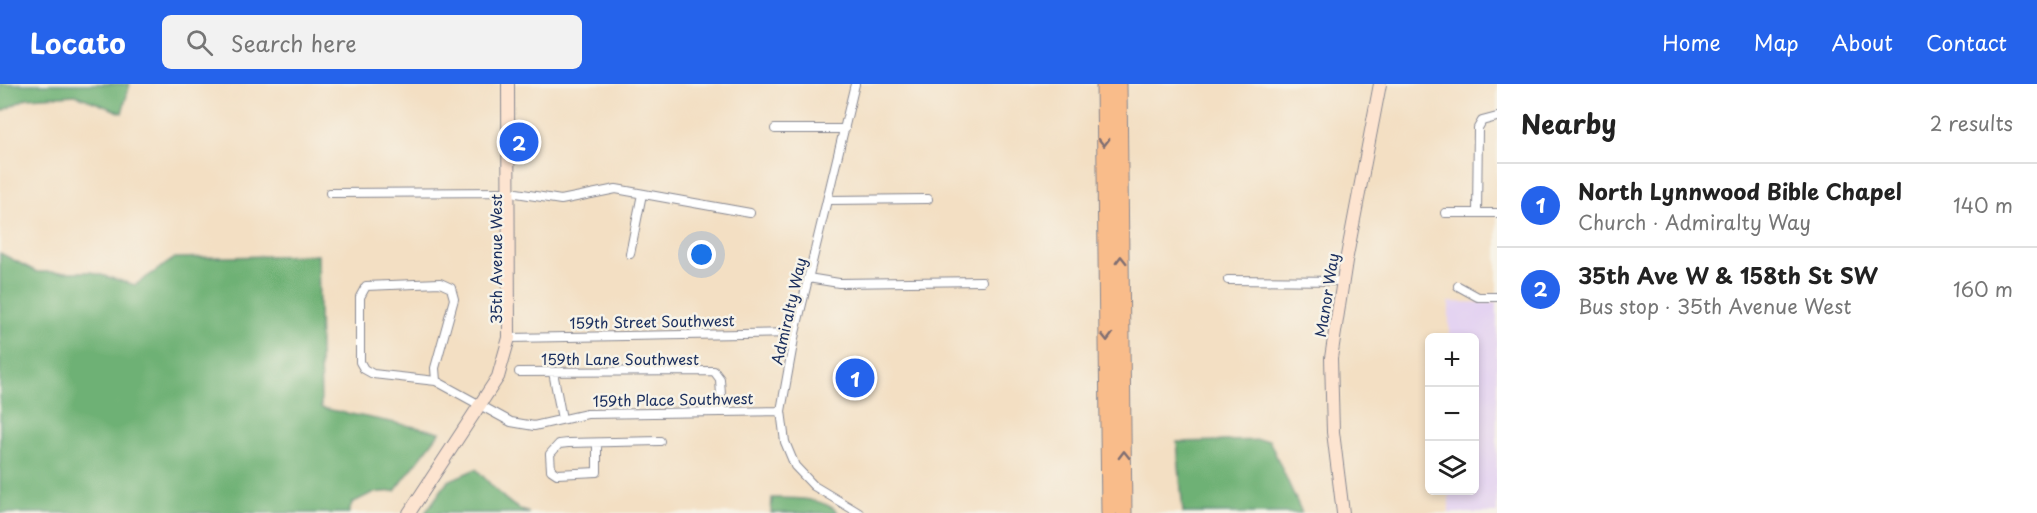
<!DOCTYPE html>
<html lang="en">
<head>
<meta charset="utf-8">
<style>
	body { margin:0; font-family:"Playpen Sans",sans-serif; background:#f2f2f2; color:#222 }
	.controls { position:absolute; right:18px; bottom:18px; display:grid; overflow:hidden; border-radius:9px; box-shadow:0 3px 9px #0003 }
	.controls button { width:54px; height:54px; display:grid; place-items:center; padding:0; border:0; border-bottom:2px solid #e0e0e0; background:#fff; color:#222; font:30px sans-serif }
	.you { position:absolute; left:702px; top:171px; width:21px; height:21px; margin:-15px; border:4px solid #fff; border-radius:50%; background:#1a73e8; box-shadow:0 0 0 9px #1a73e833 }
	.badge { display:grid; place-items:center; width:39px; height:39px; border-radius:50%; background:#2563eb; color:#fff; font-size:20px; font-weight:700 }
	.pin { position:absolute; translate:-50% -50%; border:3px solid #fff; box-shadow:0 2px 6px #0006 }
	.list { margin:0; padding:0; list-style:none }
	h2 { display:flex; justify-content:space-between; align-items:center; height:78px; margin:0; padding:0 24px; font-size:26px }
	h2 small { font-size:20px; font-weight:400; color:#767676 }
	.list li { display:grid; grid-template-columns:39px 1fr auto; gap:18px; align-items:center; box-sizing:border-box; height:84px; padding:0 24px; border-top:2px solid #e0e0e0 }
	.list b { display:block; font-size:22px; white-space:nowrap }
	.list p { margin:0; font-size:20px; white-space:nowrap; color:#767676 }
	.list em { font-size:20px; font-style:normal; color:#767676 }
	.icon { flex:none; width:33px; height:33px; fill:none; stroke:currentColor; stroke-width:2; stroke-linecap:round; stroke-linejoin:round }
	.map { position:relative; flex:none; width:1497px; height:429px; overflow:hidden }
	header { display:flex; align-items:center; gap:36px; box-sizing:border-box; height:84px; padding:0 30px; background:#2563eb; color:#fff }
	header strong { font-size:28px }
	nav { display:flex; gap:33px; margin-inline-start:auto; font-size:21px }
	.search { width:420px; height:54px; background:#f2f2f2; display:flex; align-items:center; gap:15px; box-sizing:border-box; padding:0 21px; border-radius:9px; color:#767676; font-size:22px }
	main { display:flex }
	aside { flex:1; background:#fff }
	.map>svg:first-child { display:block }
	.built { fill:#e4d3f1 }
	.forest { fill:#6eb174; stroke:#447069; stroke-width:1.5 }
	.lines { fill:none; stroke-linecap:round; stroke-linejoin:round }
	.street-casing { stroke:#878790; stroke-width:10 }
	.secondary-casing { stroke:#878790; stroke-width:14 }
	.highway-casing { stroke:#878790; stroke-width:17 }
	.street { stroke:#fff; stroke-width:8 }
	.secondary { stroke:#fde4d0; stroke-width:12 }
	.highway { stroke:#f9bc8a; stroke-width:15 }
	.oneway { stroke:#7f6e72 }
	.labels { text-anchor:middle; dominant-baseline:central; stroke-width:5; stroke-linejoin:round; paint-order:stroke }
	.street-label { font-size:15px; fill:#1b2f5e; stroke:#f7f3e8 }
</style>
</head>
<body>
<header>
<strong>Locato</strong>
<div class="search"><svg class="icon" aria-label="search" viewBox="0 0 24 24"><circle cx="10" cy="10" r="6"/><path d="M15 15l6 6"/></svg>Search here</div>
<nav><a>Home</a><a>Map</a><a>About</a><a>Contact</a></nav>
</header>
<main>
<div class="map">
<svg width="1497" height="429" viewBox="0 0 1497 429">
	<rect width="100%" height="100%" fill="#f7f3e8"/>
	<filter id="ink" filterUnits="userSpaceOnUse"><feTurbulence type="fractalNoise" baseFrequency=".0167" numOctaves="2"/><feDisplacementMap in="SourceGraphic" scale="12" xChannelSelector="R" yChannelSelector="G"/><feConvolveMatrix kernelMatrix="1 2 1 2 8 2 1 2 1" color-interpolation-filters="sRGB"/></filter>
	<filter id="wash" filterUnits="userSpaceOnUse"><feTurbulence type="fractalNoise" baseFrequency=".008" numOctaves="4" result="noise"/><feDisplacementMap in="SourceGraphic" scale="24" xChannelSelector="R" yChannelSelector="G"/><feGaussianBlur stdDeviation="1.35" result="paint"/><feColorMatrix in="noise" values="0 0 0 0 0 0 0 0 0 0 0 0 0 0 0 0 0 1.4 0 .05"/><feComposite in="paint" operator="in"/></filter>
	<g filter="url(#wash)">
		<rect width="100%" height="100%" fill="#f3dfc3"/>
		<path class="built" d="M 1449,218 L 1497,219 L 1497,429 L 1449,429 L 1449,407 L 1474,406 L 1474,254 L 1449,253 Z"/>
		<path class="forest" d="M 0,0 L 130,0 L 122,29 L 76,11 L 27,14 L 0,28 Z
			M 0,169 L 37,188 L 91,188 L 135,201 L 175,174 L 318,171 L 321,324 L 440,348 L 395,407 L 372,409 L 352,419 L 349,429 L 0,429 Z
			M 1269,356 L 1302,429 L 1183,429 L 1177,358 Z
			M 476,385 C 491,400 508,423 529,429 L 425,429 L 448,397 Z
			M 772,414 C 793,414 822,413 839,429 L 771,429 Z"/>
	</g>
	<g filter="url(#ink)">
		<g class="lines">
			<defs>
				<path id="street" d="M 855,0 L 795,249 L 781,327 L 785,358 L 795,382 L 814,402 L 859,429
					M 775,45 L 845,45
					M 330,109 L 510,108 L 561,116 L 616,105 L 750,129
					M 828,116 L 928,115
					M 1445,129 L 1497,129
					M 1477,129 L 1478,44 L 1482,37 L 1497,33
					M 630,170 L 642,110
					M 808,194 L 839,199 L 982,197
					M 1228,196 L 1343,197
					M 1458,202 L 1478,213 L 1497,213
					M 509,254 L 795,249
					M 519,288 L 714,287 L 720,295 L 722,328
					M 553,288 L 562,335
					M 436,297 L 435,284 L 454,215 L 451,204 L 440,199 L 366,202 L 360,213 L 360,278 L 364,285 L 373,290 L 436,297 L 511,338 L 534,342 L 587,330 L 781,327
					M 597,359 L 597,388 L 557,390 L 551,386 L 550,370 L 559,360 L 568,359 L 660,357"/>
				<path id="secondary" d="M 409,429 L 498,293 L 509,254 L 508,0
					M 1343,429 L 1333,348 L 1331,274 L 1346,177 L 1380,0"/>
				<path id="highway" d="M 1104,0 L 1109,429
					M 1119,0 L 1124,429"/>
			</defs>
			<use href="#street" class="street-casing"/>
			<use href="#secondary" class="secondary-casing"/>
			<use href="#highway" class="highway-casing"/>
			<use href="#street" class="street"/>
			<use href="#secondary" class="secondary"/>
			<use href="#highway" class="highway"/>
		</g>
		<defs><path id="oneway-chevron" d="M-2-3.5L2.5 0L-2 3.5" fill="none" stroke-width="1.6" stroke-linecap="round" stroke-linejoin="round" transform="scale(1.5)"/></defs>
		<g class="oneway">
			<use href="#oneway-chevron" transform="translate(1104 58) rotate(89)"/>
			<use href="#oneway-chevron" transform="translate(1121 176) rotate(-91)"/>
			<use href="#oneway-chevron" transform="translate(1107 253) rotate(89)"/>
			<use href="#oneway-chevron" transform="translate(1124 371) rotate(-91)"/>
		</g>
	</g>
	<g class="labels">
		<g class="street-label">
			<text transform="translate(495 175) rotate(-90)">35th Avenue West</text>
			<text transform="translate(1326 211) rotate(-81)">Manor Way</text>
			<text transform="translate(788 227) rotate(-77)">Admiralty Way</text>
			<text transform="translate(652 237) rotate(-1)">159th Street Southwest</text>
			<text x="620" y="274">159th Lane Southwest</text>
			<text transform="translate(673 315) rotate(-1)">159th Place Southwest</text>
		</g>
	</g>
</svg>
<div class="controls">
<button>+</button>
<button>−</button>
<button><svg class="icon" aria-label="layers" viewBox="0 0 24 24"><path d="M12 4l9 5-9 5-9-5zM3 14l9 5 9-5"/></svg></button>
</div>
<div class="you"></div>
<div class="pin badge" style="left:855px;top:294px">1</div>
<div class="pin badge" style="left:519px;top:58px">2</div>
</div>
<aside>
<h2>Nearby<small>2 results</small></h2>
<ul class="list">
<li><span class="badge">1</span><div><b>North Lynnwood Bible Chapel</b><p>Church · Admiralty Way</p></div><em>140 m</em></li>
<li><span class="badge">2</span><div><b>35th Ave W &amp; 158th St SW</b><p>Bus stop · 35th Avenue West</p></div><em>160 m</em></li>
</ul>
</aside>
</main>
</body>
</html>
